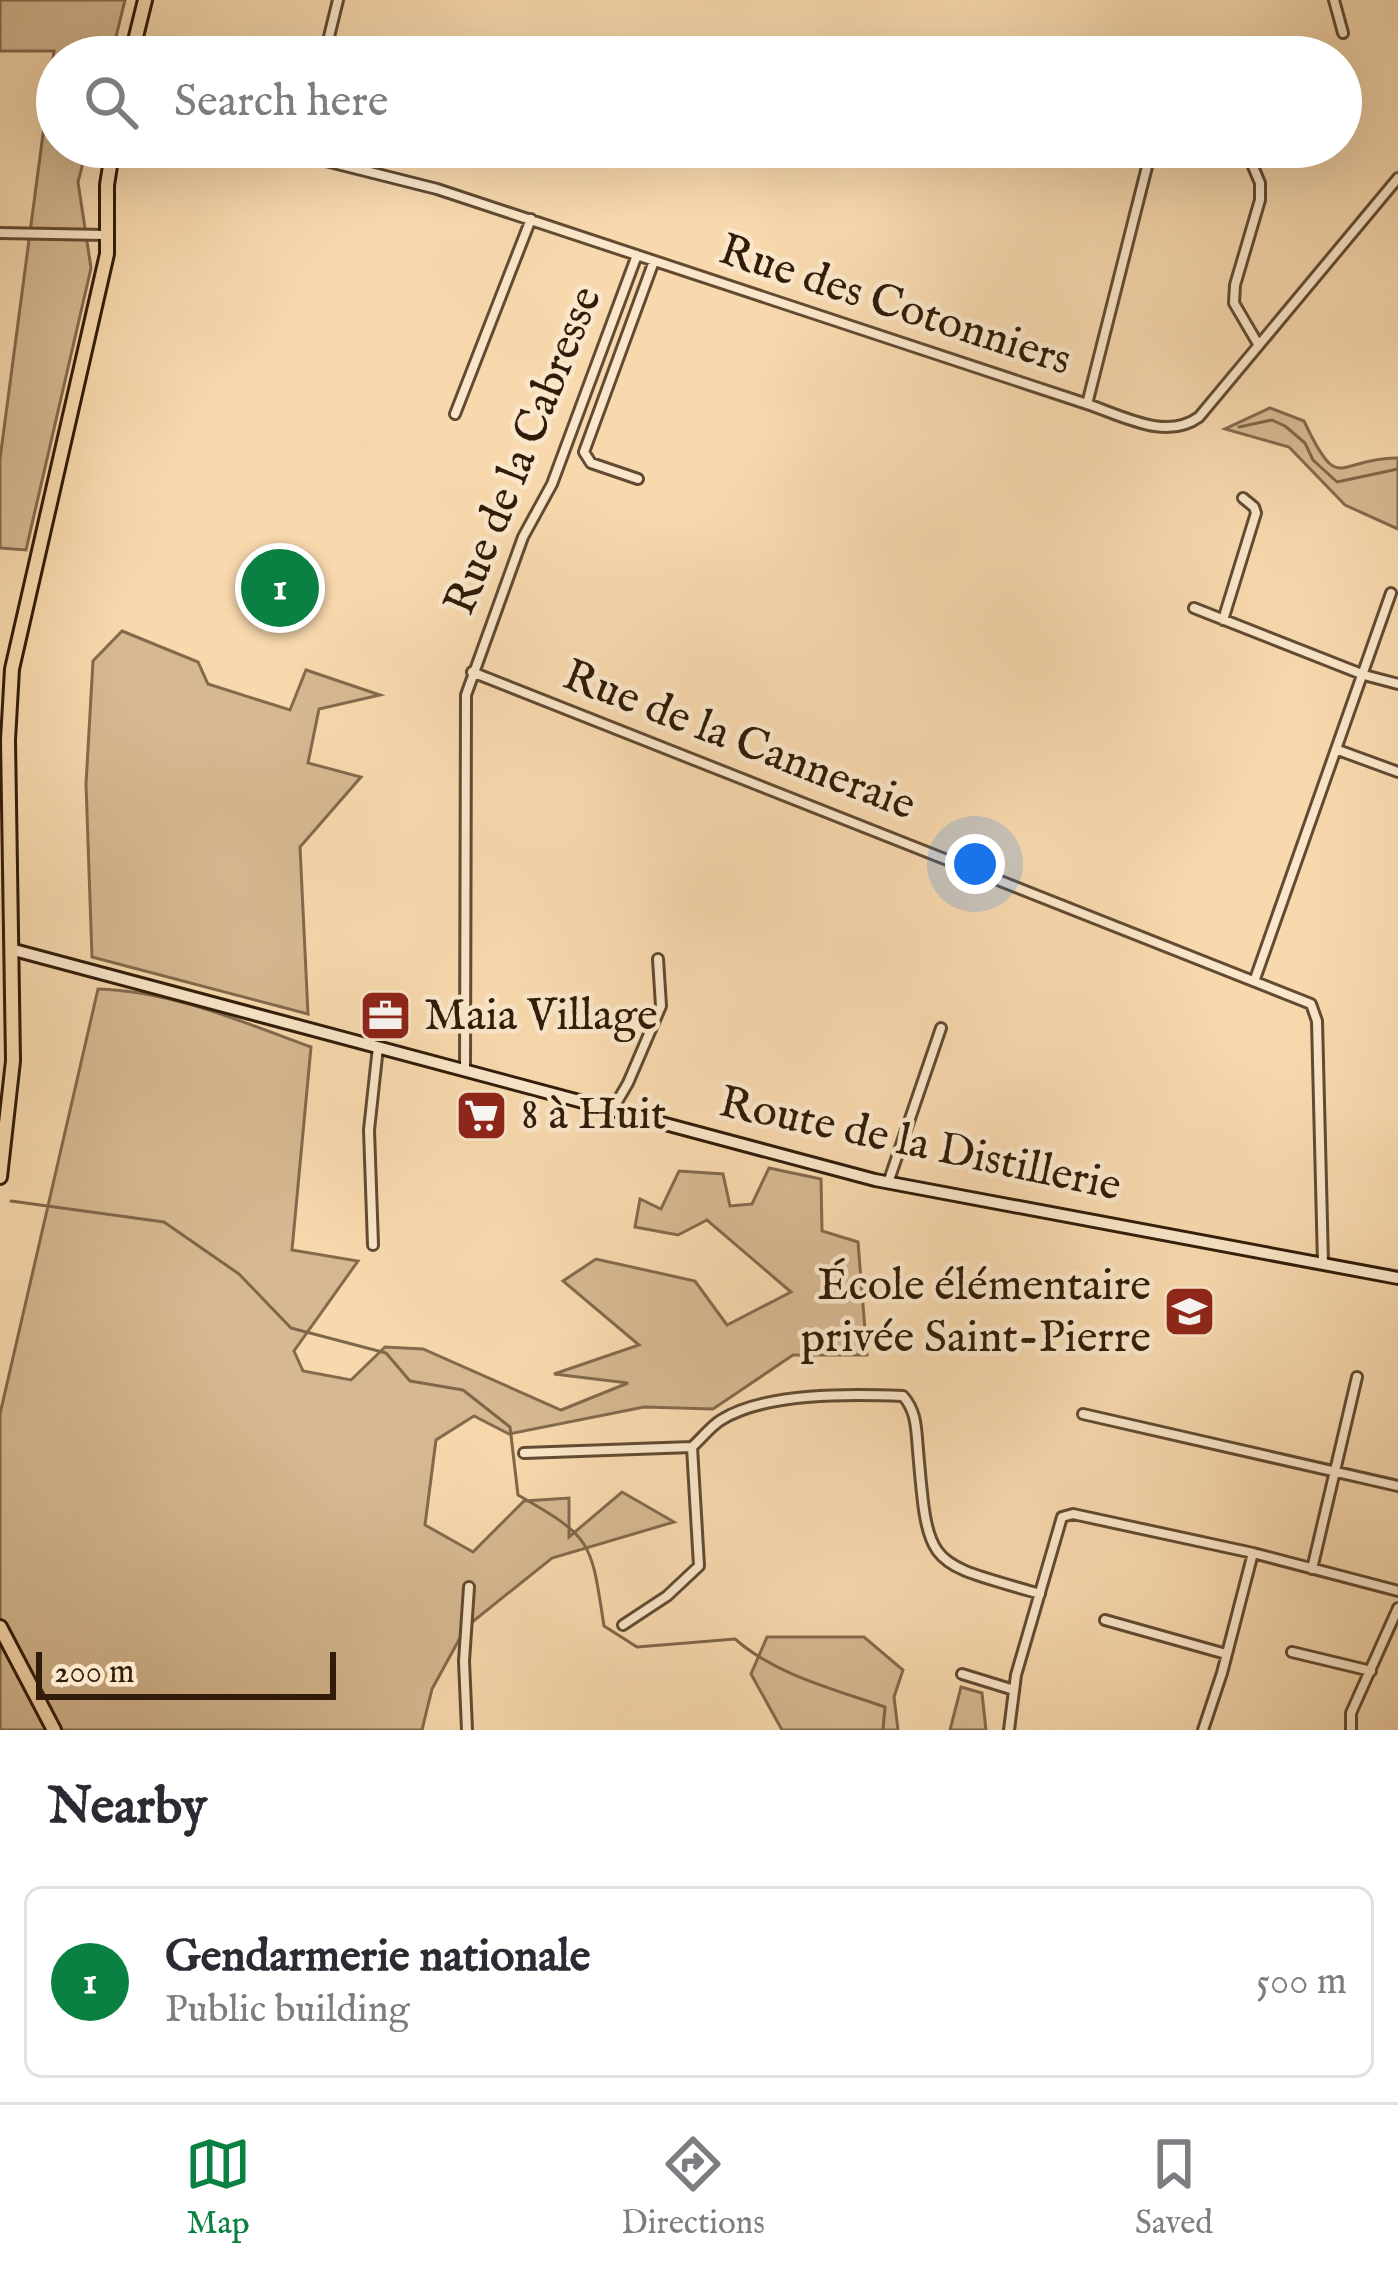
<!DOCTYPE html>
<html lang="en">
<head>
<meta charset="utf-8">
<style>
	body { margin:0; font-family:"IM FELL English",serif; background:#f7f7f7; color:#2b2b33 }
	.scale { position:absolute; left:36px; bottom:30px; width:300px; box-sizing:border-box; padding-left:12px; border:6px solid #301c08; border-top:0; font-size:33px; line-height:42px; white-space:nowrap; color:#301c08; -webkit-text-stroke:9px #fae6ca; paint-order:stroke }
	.you { position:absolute; left:975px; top:864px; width:42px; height:42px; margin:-30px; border:9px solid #fff; border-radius:50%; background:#1a73e8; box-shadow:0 0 0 18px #1a73e833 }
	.badge { display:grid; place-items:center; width:78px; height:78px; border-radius:50%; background:#0b8043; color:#fff; font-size:39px; font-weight:700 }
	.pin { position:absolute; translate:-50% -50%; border:6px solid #fff; box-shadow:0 3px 12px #0006 }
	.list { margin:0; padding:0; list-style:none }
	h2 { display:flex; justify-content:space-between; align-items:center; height:156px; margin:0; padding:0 48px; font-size:51px }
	h2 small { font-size:39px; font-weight:400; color:#7c7c81 }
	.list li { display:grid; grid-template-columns:78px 1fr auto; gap:36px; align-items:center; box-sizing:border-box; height:192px; margin:0 24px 24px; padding:0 24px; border:3px solid #e1e1e2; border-radius:18px }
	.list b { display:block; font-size:45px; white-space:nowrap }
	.list p { margin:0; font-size:39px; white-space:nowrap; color:#7c7c81 }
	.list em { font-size:39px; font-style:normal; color:#7c7c81 }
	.icon { flex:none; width:66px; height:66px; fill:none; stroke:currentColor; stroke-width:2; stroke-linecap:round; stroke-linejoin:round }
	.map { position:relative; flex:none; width:1398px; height:1730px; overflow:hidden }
	.search { position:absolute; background:#fff; box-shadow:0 12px 48px #0002; left:36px; right:36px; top:36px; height:132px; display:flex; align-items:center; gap:30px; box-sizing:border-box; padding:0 42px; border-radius:66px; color:#7c7c81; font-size:45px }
	.sheet { height:372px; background:#fff }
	nav { display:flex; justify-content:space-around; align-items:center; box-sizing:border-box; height:168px; border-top:3px solid #e1e1e2; background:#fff; font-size:33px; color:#7c7c81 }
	nav a { display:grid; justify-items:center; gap:6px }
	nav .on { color:#0b8043 }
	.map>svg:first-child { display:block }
	.green { fill:#d6b992; stroke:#836a4d; stroke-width:3 }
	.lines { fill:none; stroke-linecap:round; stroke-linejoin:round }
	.stream { stroke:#7f674a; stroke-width:3 }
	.street-casing { stroke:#624b32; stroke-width:14 }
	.secondary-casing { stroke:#301c08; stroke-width:16 }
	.primary-casing { stroke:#301c08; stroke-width:18 }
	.street { stroke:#fae6ca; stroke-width:8 }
	.secondary { stroke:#fae6ca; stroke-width:10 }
	.primary { stroke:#f8d9ae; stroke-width:12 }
	.labels { text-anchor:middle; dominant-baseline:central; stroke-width:9; stroke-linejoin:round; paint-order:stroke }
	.street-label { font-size:45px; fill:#301c08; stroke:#fae6ca }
	.poi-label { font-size:45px; fill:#301c08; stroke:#fae6ca; text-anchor:start }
</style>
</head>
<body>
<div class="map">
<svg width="1398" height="1730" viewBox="0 0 1398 1730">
	<rect width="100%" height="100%" fill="#f8d9ae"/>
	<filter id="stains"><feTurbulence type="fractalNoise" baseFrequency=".00167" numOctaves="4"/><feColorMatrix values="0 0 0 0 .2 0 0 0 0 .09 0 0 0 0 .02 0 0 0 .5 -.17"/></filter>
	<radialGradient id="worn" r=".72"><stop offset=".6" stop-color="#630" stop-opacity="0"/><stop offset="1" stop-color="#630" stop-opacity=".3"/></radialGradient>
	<path class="green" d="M 0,0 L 125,0 L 111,57 L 57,57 L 57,147 L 87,147 L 78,182 L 91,268 L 26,550 L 0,548 L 0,459 L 54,51 L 0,51 Z
		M 1270,408 L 1304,421 C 1340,498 1337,457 1398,458 L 1398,529 L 1345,505 L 1289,447 L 1225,429 Z
		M 122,631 L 198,662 L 208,684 L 290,710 L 306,670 L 380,695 L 319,709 L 308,763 L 361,777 L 300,847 L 308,1014 L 92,957 L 86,784 L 93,661 Z
		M 98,989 C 171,991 243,1022 311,1047 L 292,1250 L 358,1261 L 294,1351 L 303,1371 L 351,1380 L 385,1347 L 423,1349 L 561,1410 L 628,1383 L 554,1374 L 639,1345 L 563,1281 L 596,1259 L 695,1281 L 727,1325 L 791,1292 L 707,1220 L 678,1235 L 635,1227 L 640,1199 L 661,1209 L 679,1171 L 723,1174 L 730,1206 L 752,1204 L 769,1168 L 821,1179 L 822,1231 L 858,1242 L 867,1355 L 793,1355 L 713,1409 L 644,1407 L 509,1434 L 474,1416 L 436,1440 L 425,1525 L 473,1552 L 524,1501 L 569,1498 L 569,1537 L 622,1492 L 674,1522 L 552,1558 L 466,1627 L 432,1689 L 422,1730 L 0,1730 L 0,1414 Z
		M 767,1637 L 864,1637 L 903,1670 L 894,1697 L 898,1730 L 782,1730 L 751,1674 Z
		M 961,1687 L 982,1693 L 986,1730 L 950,1730 Z"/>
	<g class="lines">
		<path class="stream" d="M 1239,427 L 1272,420 L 1285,426 L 1305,443 L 1313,460 L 1337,482 L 1398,469
			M 11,1201 L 164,1222 L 239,1274 L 291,1328 L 386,1353 L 410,1381 L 463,1390 L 510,1427 L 518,1495 C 593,1538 591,1541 604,1626 L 637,1647 L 735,1639 C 776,1675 834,1689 885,1707 L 883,1730"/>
		<defs>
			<path id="street" d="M 1334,0 L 1343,33
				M 324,57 L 338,0
				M 270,147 L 437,189 L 1087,404 C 1123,416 1166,441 1199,417 L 1398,178
				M 1226,148 L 1249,157 L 1260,183 L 1260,200 L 1235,285 L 1234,303 L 1258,344
				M 0,233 L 106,235
				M 1087,404 L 1152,147
				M 455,414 L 531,219
				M 638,479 L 591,463 L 584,452 L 654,261
				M 1194,608 L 1364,675 L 1398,684
				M 1223,620 L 1256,513 L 1254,507 L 1243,498
				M 472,672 L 1311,1004 L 1317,1021 L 1323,1264
				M 1338,750 L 1398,772
				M 1255,979 L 1391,593
				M 465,1071 L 466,695 L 523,537 L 552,484 L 637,255
				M 611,1112 L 628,1083 L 661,1006 L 658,959
				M 888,1183 L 941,1028
				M 373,1245 L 369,1130 L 378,1047
				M 1083,1414 L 1398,1486
				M 524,1453 L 692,1447
				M 1312,1569 L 1357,1377
				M 1105,1620 L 1226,1654
				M 623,1625 L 667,1596 L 699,1566 L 692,1447 C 701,1439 711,1426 721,1420 C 766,1392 851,1394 903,1396 C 917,1412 916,1429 918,1450 C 928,1571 928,1561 1040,1594
				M 1292,1652 L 1371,1671
				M 962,1674 L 1014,1690
				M 467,1730 L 464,1661 L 469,1587
				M 1009,1730 L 1016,1675 L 1062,1517 L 1073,1514 L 1253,1553 L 1398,1591
				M 1203,1730 L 1222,1673 L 1253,1553
				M 1351,1730 L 1351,1713 L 1398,1608"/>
			<path id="secondary" d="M 14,950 L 875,1180 L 1398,1278"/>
			<path id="primary" d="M 131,57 L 145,0
				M 0,1177 L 13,1061 L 8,740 L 12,669 L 107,254 L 107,185 L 113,147
				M 0,1627 L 54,1730"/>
		</defs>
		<use href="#street" class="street-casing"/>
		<use href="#secondary" class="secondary-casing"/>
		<use href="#primary" class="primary-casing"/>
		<use href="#street" class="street"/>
		<use href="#secondary" class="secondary"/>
		<use href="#primary" class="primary"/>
	</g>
	<defs>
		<symbol id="office-square" viewBox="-11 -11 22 22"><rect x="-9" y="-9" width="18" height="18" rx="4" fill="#8f2418" stroke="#fae6ca"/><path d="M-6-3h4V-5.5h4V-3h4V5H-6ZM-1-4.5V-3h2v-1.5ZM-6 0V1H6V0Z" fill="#fff"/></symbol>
		<symbol id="supermarket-square" viewBox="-11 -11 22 22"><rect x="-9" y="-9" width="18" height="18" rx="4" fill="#8f2418" stroke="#fae6ca"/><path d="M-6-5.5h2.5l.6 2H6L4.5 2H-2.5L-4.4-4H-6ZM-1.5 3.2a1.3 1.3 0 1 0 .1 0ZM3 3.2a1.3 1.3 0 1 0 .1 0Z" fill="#fff"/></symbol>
		<symbol id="school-square" viewBox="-11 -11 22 22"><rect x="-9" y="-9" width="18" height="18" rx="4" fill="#8f2418" stroke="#fae6ca"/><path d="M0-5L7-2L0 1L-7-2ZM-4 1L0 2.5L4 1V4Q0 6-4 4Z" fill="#fff"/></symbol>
	</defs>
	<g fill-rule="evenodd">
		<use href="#office-square" x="356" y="986" width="59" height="59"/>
		<use href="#supermarket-square" x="452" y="1086" width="59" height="59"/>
		<use href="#school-square" x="1160" y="1282" width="59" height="59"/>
	</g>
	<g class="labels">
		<g class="street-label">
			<text transform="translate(895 306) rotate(18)">Rue des Cotonniers</text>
			<text transform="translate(524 451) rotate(-68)">Rue de la Cabresse</text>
			<text transform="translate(739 741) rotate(21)">Rue de la Canneraie</text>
			<text transform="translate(920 1145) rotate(12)">Route de la Distillerie</text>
		</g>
		<g class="poi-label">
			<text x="424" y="1016">Maia Village</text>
			<text x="521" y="1115">8 à Huit</text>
			<text x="1151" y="1286" text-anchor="end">École élémentaire<tspan x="1151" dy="52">privée Saint-Pierre</tspan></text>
		</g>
	</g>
	<rect width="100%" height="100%" filter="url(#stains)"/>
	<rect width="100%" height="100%" fill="url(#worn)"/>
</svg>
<div class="scale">200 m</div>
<div class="you"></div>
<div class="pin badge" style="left:280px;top:588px">1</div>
<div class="search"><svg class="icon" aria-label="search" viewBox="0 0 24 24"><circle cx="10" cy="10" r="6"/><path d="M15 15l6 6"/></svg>Search here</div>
</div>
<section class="sheet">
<h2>Nearby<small></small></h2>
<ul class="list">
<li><span class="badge">1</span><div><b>Gendarmerie nationale</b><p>Public building</p></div><em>500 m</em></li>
</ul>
</section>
<nav>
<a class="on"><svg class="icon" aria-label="map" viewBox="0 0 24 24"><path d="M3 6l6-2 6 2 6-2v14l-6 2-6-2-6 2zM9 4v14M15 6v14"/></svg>Map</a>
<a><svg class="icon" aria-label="directions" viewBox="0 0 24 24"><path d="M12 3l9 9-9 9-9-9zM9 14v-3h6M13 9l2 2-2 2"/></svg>Directions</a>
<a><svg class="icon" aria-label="saved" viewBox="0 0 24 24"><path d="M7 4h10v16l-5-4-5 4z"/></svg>Saved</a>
</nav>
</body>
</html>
